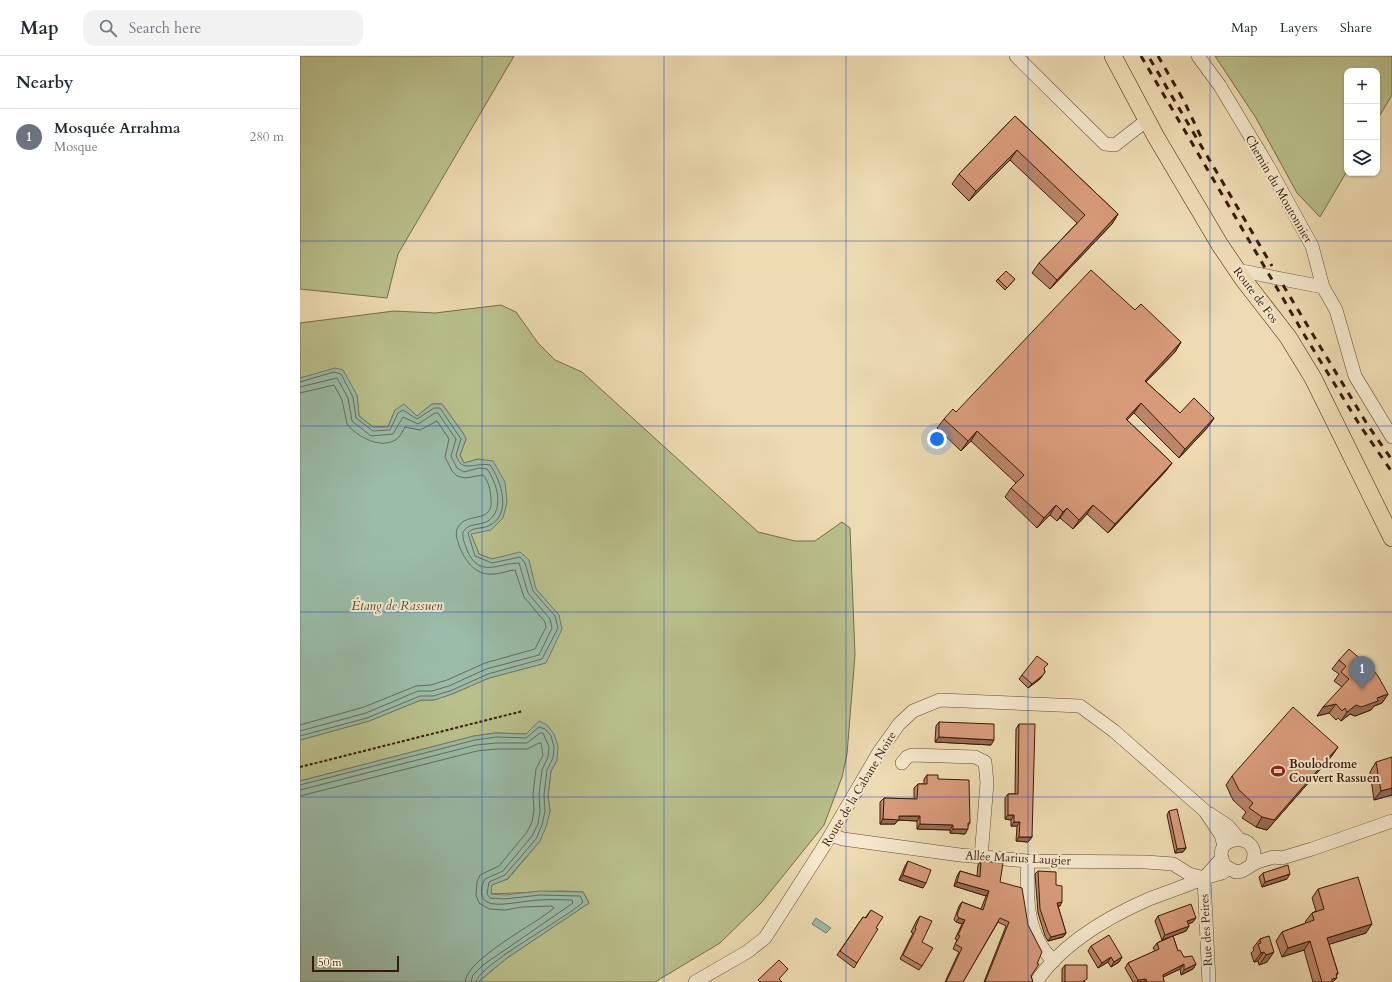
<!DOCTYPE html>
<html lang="en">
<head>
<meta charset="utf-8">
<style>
	body { margin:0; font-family:Cardo,serif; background:#f2f2f3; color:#1f2937 }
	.controls { position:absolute; right:12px; top:12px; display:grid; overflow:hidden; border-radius:8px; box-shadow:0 1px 3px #0004 }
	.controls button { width:36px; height:36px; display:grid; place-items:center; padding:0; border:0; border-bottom:1px solid #e0e1e3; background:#fff; color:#1f2937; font:20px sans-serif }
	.scale { position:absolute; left:12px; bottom:10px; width:87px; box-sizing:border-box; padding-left:4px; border:2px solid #391a09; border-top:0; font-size:11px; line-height:14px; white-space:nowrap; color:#391a09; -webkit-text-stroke:3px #f4e8cd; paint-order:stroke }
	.you { position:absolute; left:637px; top:383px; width:14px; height:14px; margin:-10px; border:3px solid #fff; border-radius:50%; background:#1a73e8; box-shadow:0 0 0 6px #1a73e833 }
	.badge { display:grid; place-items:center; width:26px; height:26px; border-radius:50%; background:#d93025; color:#fff; font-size:13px; font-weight:700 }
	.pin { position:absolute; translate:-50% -33px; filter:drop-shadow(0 1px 2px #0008) }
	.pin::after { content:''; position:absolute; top:21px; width:14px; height:12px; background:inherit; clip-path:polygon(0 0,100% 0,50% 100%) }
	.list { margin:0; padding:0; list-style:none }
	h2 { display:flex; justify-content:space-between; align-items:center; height:52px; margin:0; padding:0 16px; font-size:17px }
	h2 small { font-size:13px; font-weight:400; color:#747a83 }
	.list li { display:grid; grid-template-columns:26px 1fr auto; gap:12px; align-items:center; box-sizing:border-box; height:56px; padding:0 16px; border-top:1px solid #e0e1e3 }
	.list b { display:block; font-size:15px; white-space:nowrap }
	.list p { margin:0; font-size:13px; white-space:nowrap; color:#747a83 }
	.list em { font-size:13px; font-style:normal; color:#747a83 }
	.icon { flex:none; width:22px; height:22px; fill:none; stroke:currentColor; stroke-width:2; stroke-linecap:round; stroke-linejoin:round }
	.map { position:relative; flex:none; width:1092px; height:926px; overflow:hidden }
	header { display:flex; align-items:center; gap:24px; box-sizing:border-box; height:56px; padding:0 20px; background:#fff; border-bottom:1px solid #e0e1e3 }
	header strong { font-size:19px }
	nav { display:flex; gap:22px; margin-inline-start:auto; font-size:14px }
	.search { width:280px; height:36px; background:#f2f2f3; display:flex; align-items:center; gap:10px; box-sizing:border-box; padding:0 14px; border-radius:12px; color:#747a83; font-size:15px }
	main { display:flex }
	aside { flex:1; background:#fff }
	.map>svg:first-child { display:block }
	.green { fill:#b9c08c; stroke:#796d4a }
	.water { fill:#9abca8; stroke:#737b68 }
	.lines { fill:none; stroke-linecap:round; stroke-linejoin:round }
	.shore { stroke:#6a6b58; stroke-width:1 }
	.minor-casing { stroke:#664a33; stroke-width:14 }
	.major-casing { stroke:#391a09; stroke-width:18 }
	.path { stroke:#391a09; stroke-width:2; stroke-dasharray:3 2; stroke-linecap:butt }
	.minor { stroke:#f4e8cd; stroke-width:13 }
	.major { stroke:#eedbb2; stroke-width:17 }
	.rail { stroke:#391a09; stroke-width:3; stroke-dasharray:7 7; stroke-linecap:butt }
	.wall { fill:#ba8569; stroke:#391a09 }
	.shaded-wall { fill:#976c55; stroke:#391a09 }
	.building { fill:#d89b7a; stroke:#391a09 }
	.grid { fill:none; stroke:#1d4ed8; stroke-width:1; stroke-opacity:0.55 }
	.labels { text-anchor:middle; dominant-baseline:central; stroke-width:4; stroke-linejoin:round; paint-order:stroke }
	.street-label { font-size:12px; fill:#391a09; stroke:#f4e8cd }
	.poi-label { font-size:12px; font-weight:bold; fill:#391a09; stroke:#f4e8cd; text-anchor:start }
	.water-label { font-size:13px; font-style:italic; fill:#564b39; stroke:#f4e8cd }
</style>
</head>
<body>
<header>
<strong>Map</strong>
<div class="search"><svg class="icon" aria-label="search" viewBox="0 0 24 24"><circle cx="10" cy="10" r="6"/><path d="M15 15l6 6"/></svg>Search here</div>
<nav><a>Map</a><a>Layers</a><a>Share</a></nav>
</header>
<main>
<aside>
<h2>Nearby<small></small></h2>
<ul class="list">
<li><span class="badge" style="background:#6b7280">1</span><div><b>Mosquée Arrahma</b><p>Mosque</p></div><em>280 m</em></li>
</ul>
</aside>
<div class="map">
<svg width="1092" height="926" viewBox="0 0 1092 926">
	<rect width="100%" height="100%" fill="#eedbb2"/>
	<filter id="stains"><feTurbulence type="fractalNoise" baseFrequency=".005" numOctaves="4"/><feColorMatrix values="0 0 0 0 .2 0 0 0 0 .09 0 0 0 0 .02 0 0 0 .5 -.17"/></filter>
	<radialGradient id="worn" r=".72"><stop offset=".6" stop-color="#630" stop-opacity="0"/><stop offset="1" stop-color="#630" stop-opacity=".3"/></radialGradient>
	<path class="green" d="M 0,0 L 214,0 L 98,198 L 87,242 L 0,233 Z
		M 915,0 L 1092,0 L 1092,39 L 1077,64 L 1077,15 L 1047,15 L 1047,115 L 1020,161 L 997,137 L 956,62 Z
		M 201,249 L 216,256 L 238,287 L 255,304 L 282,316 L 458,476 L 495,485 L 515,485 L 542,466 L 550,472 L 555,599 L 547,698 L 542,721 L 524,769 L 462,846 L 420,887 L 355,926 L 178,926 L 207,902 L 289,847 L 283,836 L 262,835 L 191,838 L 191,829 L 208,823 L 240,785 L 250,755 L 248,740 L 251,715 L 257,704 L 239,666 L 226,678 L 196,677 L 174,680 L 0,725 L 0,684 L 69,665 L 121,644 L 134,644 L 152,638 L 189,622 L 245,607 L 247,546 L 236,533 L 232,521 L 207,500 L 192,503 L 179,498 L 171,478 L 178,403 L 164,407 L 160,399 L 166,383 L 163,377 L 142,348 L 132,348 L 117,360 L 110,355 L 95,354 L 88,371 L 73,371 L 59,360 L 57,339 L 0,322 L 0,267 L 94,255 L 135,257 Z"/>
	<path class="water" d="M 35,312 L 43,314 L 57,339 L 59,360 L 73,371 L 88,371 L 95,354 L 104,348 L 117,360 L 132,348 L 142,348 L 163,377 L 166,383 L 160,399 L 164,407 L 178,403 L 193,405 L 205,426 L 207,446 L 203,462 L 191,474 L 171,478 L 179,498 L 192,503 L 220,496 L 229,504 L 236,533 L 259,559 L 262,573 L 246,607 L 189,622 L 152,638 L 134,644 L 121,644 L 69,665 L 0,684 L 0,322 Z
		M 239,665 L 247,669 L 254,678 L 258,690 L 257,704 L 251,715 L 248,740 L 250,755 L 246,771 L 240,785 L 207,823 L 192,829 L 191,838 L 205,839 L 240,835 L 283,836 L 289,847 L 207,902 L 178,926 L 0,926 L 0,725 L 174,680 L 196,677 L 226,678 Z
		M 516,862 L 531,872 L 526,877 L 512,868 Z"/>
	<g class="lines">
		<path class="shore" d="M 0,326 L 34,316 L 41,318 L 53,341 L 56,362 L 73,375 L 90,374 L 98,357 L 103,354 L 117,363 L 134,352 L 140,352 L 161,383 L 156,399 C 162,418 174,406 190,409 C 201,424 213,460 188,470 C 182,473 172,471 168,477 L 175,500 L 192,507 L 220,501 L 225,507 L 233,535 L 255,560 L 258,572 L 242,603 L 188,618 L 150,635 L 133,640 L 120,640 L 67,662 L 0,680
			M 0,331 L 37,322 L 48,342 L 52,365 L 71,380 L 93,378 L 103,361 L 118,368 L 135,357 L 138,357 L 156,383 L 151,400 L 157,412 L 164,416 L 179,412 L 187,413 C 197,427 205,453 188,465 C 180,470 169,466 163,476 C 162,482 165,488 167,494 C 179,523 198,507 219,507 L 228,537 L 250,563 L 252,572 L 239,599 L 186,613 L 149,630 L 132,635 L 118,635 L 66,657 L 0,675
			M 0,337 L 34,329 L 42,344 L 47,368 C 57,381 83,395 98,382 C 101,379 103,374 105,371 L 120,374 L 137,365 L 149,383 L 145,401 L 152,415 L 157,420 L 165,422 L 183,419 C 189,426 190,433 191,442 C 194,469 167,455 158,471 C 154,478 158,485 160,492 C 166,506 176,520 194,518 C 201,518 209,514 215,514 L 224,541 L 245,566 L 246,571 L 235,593 L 185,607 L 147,624 L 131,629 L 116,630 L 64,651 L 0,669
			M 0,729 L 175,684 L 196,681 L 226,682 L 239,671 L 245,673 L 251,680 L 254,691 L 253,702 L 247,714 L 244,739 L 245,755 L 242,769 L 236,783 L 205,819 L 189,826 L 187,838 L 190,842 L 205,843 L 240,839 L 280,840 L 283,846 C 267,862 178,909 176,926
			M 0,734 L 176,689 L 196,687 L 227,687 L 240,677 L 243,677 L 249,691 L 248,701 L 242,714 L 239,738 L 240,755 L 238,768 L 232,780 L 203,815 L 185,823 C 181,829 179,842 187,846 C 197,852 227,844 240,844 C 251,843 261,844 272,844 L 273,847 L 183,909 L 173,919 L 171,926
			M 0,740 L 177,695 L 196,693 L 227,693 L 239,687 L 241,687 L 243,699 L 236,713 L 233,738 L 234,754 L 232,766 L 227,776 L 199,810 L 180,819 L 177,826 L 176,839 L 179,847 L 189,853 L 205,854 L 222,851 L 252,850 L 254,852 C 236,868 166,903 165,926"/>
		<defs>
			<path id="minor" d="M 716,0 L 805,88 L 815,89 L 847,64
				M 898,0 L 920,30 L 968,110 L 1012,190 L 1023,231 L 1036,254 L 1055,320 L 1092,381
				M 937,214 L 1023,231
				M 602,707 L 607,701 L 612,699 L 675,701 L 685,706 L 687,727 L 681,801
				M 910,758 L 928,770 L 939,783
				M 531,779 L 543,783 L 660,799 L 728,805 L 846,806 L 873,808 L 889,818 L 904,822
				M 922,802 L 904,822 L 922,817 L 928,813
				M 728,805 C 726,840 726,880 754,905
				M 952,808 C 965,773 906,778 925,810 L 936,816 L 942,815 L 957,806 L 974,801 L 982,802 L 1012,793 L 1092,765
				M 904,822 L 909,926
				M 395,926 L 447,896 L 465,882 L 524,790 L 579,696 L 599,668 L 613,655 L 640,644 L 780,650 L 814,675 L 905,755 L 921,779 L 924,790
				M 736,926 C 762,887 808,861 849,843 C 867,836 886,830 904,822"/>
			<path id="major" d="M 813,0 L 856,81 L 920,189 L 943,223 L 988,281 L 1013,322 L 1092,482"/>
		</defs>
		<use href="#minor" class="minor-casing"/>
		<use href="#major" class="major-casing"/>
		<path class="path" d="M 0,711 L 223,655"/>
		<use href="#minor" class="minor"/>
		<use href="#major" class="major"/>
		<path class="rail" d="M 841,0 L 1005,280 L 1061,371 L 1092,416
			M 858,0 L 884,45 L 901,81
			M 850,3 L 972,210
			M 983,229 L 1067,368 L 1092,404"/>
	</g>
	<path class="wall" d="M 715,60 L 818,158 L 812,168 L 750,233 L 732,217 L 739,207 L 777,167 L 710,104 L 669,145 L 652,128 L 659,118 Z
		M 698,223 L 715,223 L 705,234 L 696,225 Z
		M 835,254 L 881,286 L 875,296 L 846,326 L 880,357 L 914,362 L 908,371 L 879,402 L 834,357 L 827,364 L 872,407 L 865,416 L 808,477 L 787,458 L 773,473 L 760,462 L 757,465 L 750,459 L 737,472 L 705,441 L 711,432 L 716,427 L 671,385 L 661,395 L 637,372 L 644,363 Z
		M 1039,604 L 1088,638 L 1082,647 L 1074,650 L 1071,654 L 1055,660 L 1050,658 L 1041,665 L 1038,662 L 1036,664 L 1029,657 L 1017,660 L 1042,631 L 1034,625 L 1039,618 L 1032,613 Z
		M 744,613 L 745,616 L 740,623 L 728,632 L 719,623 L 722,619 Z
		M 639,666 L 691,689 L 635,686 L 636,670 Z
		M 719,668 L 732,781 L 728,786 L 716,785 L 717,770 L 711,770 L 711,764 L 705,763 L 705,742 L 708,738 L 715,738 L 716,673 Z
		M 1038,691 L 1031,701 L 967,774 L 956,771 L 942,762 L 946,756 L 933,744 L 926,729 L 932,720 Z
		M 1076,706 L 1092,739 L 1074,744 L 1070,716 Z
		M 627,719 L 638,723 L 670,767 L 668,770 L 665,778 L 650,777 L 650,774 L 617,773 L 617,765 L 598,764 L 595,768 L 580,768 L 580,746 L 584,742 L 614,743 L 614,732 L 618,728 L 624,728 L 624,723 Z
		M 869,755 L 886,792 L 883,796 L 875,797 L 867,759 Z
		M 608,805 L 623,832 L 599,824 L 605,810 Z
		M 681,805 L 700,826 L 733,926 L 684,926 L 706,870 L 698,866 L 663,926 L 645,926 L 659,896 L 653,893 L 657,884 L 655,883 L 662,868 L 656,866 L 654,864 L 659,850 L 662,846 L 681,853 L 686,840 L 654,830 L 657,820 L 660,815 L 677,820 L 678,809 Z
		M 738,815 L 756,829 L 760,850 L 758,850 L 766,877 L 763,881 L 748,885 L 745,880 L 738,857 L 735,818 Z
		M 963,817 L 987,823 L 962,831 L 959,821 Z
		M 1018,833 L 1066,877 L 1029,888 L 1038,917 L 1033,926 L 1013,926 L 1004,894 L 982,901 L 976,885 L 982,876 L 1006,867 L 1005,866 L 1012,857 L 1016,855 L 1012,842 Z
		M 571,854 L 557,907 L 554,912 L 537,899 L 563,861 L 565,862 Z
		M 620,860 L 622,910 L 619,914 L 600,903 L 613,877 L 611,876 L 617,864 Z
		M 858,860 L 893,866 L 888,868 L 889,870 L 886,875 L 873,880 L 878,895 L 884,901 L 896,908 L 893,913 L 881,919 L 880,913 L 863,921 L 864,926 L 833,926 L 825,912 L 828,907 L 855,895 L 853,892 L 857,887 L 871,880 L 862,884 L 855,865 Z
		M 969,880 L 967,906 L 959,909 L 958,905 L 954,906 L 951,897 L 954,894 L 953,892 L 960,883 Z
		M 791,890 L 822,901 L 819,906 L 811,911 L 808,906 L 798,912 L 788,895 Z
		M 765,909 L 785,926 L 762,926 L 762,913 Z"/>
	<path class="shaded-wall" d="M 717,94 L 710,104 L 669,145 L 676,135 Z
		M 818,158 L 812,168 L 750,233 L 757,224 Z
		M 881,286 L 875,296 L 838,334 L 845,325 Z
		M 841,347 L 834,357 L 819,372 L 826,363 Z
		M 914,362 L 908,371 L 879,402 L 885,393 Z
		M 677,375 L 671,385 L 661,395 L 668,385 Z
		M 872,407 L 865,416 L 808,477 L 815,468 Z
		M 756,449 L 750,459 L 737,472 L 744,462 Z
		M 793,449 L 787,458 L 773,473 L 779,464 Z
		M 767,452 L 760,462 L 757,465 L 763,456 Z
		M 743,619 L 740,623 L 728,632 L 732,628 Z
		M 1088,638 L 1082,647 L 1074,650 L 1071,654 L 1055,660 L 1050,658 L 1041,665 L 1047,656 L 1056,649 Z
		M 1036,648 L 1029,657 L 1017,660 L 1023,651 Z
		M 639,681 L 694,684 L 691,689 L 635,686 Z
		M 1038,691 L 1031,701 L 967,774 L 956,771 L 962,761 Z
		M 1092,732 L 1092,739 L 1074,744 L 1081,735 Z
		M 708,759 L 714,759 L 711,764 L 705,763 Z
		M 599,760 L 620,760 L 617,765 L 598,764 L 595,768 L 580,768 L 583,763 Z
		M 714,766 L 720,766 L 717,770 L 711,770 Z
		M 620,768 L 653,769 L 650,774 L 617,773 Z
		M 653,773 L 668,773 L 665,778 L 650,777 Z
		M 719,781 L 732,781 L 728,786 L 716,785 Z
		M 886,792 L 883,796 L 875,797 L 877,793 Z
		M 990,818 L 987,823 L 962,831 L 965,826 Z
		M 603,819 L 626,827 L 623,832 L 599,824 Z
		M 657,826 L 689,835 L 686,840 L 654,830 Z
		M 762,846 L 760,850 L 754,850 L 757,847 Z
		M 659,862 L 665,864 L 662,868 L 656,866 Z
		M 896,862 L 893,866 L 884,870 L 887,865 Z
		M 1072,868 L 1066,877 L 1021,891 L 1027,882 Z
		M 889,870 L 886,875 L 862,884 L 865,879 Z
		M 766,877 L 763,881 L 748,885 L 751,881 Z
		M 1010,885 L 1004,894 L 982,901 L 988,892 Z
		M 964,896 L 958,905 L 954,906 L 961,897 Z
		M 974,896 L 967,906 L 959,909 L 966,899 Z
		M 811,901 L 808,906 L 798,912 L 802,907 Z
		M 822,901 L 819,906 L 811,911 L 814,906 Z
		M 884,908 L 880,913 L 859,923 L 863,919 Z
		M 896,908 L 893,913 L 881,919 L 884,914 Z
		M 1038,917 L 1035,922 L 1037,922 L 1033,926 L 1030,926 L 1036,918 Z
		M 846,923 L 844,926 L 837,926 L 838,924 Z"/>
	<path class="building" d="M 715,60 L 818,158 L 757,224 L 739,207 L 785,159 L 717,94 L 676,135 L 659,118 Z
		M 791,214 L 835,254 L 841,248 L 881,286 L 845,325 L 880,357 L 894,342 L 914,362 L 885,393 L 841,347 L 826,363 L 872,407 L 815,468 L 793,449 L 779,464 L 767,452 L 763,456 L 756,449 L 744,462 L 711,432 L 724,419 L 677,375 L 668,385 L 644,363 L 653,353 L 656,356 Z
		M 706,215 L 715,223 L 707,232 L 698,223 Z
		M 1049,593 L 1064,606 L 1065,604 L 1078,620 L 1088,638 L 1077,642 L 1078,645 L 1061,651 L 1056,649 L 1047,656 L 1045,652 L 1042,655 L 1036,648 L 1023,651 L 1049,623 L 1041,616 L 1046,610 L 1039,604 Z
		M 737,600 L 748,608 L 744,612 L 745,616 L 743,619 L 732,628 L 722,619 Z
		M 993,651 L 1038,691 L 974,764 L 962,761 L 949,752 L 953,747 L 939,734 L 932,720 Z
		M 639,666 L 694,668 L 694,684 L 639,681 Z
		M 719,668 L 735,668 L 732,781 L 719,781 L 720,766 L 714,766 L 714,759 L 708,759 L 708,738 L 718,738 Z
		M 1092,701 L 1092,732 L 1081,735 L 1076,706 Z
		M 627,719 L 638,719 L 638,723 L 669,724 L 670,767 L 668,767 L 668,773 L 653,773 L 653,769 L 620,768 L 620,760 L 599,760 L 599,764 L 583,763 L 584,742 L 617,743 L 618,728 L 627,728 Z
		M 877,753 L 886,792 L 877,793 L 869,755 Z
		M 608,805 L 631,814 L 626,827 L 603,819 Z
		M 681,805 L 703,807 L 700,826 L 722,832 L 728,869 L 742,896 L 737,908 L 739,908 L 731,920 L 733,926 L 685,926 L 709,866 L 700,862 L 663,926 L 646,926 L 662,892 L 655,888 L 660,880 L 658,879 L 665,864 L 659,862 L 657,859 L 662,846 L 683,854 L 689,835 L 657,826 L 660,815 L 680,821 Z
		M 988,809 L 990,818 L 965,826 L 963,817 Z
		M 738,815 L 756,816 L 756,829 L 762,830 L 762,846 L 757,847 L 766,877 L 751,881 L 748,876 L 740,853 Z
		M 1058,821 L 1072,868 L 1027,882 L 1038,917 L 1036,918 L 1037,922 L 1032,923 L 1032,926 L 1022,926 L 1010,885 L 988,892 L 982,876 L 1014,864 L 1012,857 L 1024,853 L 1018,833 Z
		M 891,848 L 896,862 L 887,865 L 889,870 L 865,879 L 858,860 Z
		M 571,854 L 583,861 L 576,872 L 578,873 L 557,907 L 540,895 L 563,861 L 566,862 Z
		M 620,860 L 632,865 L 622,886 L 633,892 L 622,910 L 603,899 L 616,873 L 615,872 Z
		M 809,879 L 822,901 L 814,906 L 811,901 L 802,907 L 791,890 Z
		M 873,880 L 878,895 L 880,894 L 884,901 L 892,900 L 896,908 L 884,914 L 884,908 L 863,919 L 864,926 L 847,926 L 846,923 L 838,924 L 828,907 L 859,893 L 857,887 Z
		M 969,880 L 974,896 L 966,899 L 964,896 L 961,897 L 958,888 L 961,887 L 960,883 Z
		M 479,904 L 488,913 L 479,923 L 482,926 L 460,926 L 458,924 Z
		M 765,909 L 787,909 L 787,923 L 782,926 L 765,926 Z"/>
	<path class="grid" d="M 182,0 L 182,926M 364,0 L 364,926M 546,0 L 546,926M 728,0 L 728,926M 910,0 L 910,926M 0,185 L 1092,185M 0,370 L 1092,370M 0,556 L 1092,556M 0,741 L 1092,741"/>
	<defs>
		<symbol id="stadium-bare" viewBox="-9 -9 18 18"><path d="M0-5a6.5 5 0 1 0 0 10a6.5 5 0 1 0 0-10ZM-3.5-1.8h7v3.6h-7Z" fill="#8f2418" stroke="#f4e8cd" stroke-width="2.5" paint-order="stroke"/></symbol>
	</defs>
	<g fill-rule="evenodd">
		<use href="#stadium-bare" x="968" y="705" width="20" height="20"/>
	</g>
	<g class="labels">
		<g class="street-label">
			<text transform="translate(979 133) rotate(60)">Chemin du Moutonnier</text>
			<text transform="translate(956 239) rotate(53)">Route de Fos</text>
			<text transform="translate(559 733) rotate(-59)">Route de la Cabane Noire</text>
			<text transform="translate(718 802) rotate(3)">Allée Marius Laugier</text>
			<text transform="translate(906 874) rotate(-93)">Rue des Peires</text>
		</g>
		<g class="poi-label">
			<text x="989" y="708">Boulodrome<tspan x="989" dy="14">Couvert Rassuen</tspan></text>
		</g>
		<g class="water-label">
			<text x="97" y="550">Étang de Rassuen</text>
		</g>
	</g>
	<rect width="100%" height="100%" filter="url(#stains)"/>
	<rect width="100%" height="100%" fill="url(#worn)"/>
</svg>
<div class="controls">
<button>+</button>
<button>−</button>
<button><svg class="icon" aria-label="layers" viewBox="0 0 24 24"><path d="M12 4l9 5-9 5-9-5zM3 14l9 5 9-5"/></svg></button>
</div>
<div class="scale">50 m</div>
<div class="you"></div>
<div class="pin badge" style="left:1062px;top:633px;background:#6b7280">1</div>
</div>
</main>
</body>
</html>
